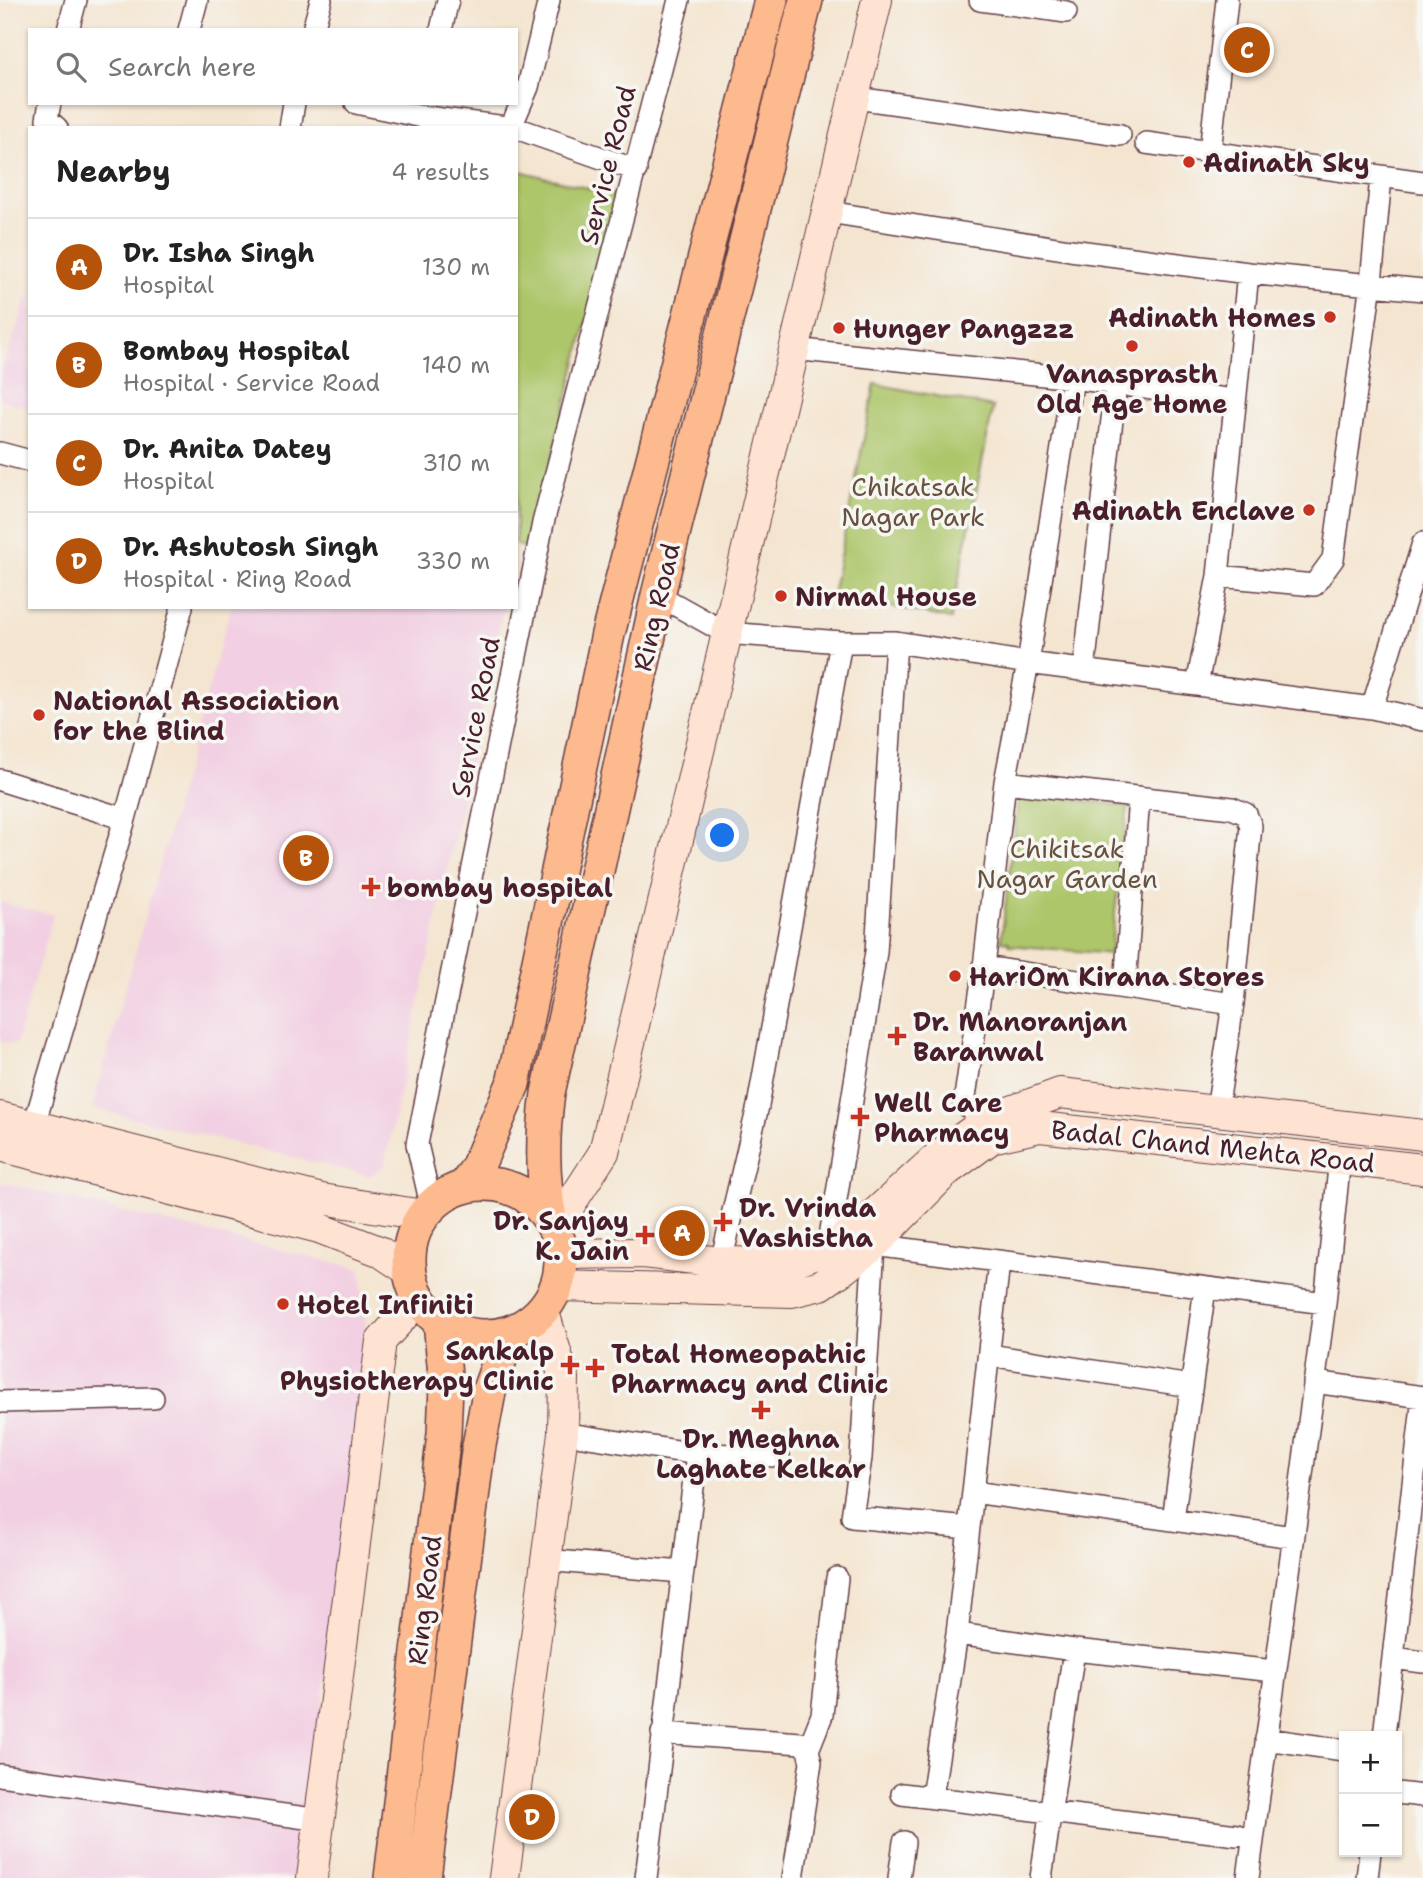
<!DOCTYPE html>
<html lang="en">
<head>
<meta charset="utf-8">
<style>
	body { margin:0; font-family:"Shantell Sans",sans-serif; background:#f6f6f6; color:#222 }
	.controls { position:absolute; right:21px; bottom:21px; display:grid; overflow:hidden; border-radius:0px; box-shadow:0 2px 5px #0004 }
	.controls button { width:63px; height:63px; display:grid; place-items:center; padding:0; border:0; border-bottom:2px solid #e0e0e0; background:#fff; color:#222; font:35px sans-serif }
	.you { position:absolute; left:723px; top:836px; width:24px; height:24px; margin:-18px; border:5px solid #fff; border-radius:50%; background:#1a73e8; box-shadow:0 0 0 10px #1a73e833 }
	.badge { display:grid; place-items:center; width:46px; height:46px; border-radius:50%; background:#b45309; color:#fff; font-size:23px; font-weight:700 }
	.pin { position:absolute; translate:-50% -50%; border:4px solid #fff; box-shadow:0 2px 7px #0006 }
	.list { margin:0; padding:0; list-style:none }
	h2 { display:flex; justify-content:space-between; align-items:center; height:91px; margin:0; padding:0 28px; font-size:30px }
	h2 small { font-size:23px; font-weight:400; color:#767676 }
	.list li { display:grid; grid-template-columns:46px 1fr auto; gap:21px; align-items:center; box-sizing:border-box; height:98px; padding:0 28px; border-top:2px solid #e0e0e0 }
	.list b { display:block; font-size:26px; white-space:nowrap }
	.list p { margin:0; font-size:23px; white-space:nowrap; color:#767676 }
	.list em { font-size:23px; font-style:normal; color:#767676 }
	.icon { flex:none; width:38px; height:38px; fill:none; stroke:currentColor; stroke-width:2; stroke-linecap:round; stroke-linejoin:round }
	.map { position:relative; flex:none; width:1423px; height:1878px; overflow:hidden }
	.search { position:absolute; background:#fff; box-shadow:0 2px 5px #0004; left:28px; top:28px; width:490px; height:77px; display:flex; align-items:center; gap:18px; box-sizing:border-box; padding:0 24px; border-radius:0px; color:#767676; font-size:26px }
	.panel { position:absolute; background:#fff; box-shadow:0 2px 5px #0004; left:28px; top:126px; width:490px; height:483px; border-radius:0px }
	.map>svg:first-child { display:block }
	.built { fill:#f2cfe2 }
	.green { fill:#adc66b; stroke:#7c724b; stroke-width:2 }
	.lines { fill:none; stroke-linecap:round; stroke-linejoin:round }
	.street-casing { stroke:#643d44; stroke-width:24 }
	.secondary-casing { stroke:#643d44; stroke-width:32 }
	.primary-casing { stroke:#643d44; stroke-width:36 }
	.street { stroke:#fff; stroke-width:21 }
	.secondary { stroke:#fee3d2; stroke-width:30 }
	.primary { stroke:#fcba8e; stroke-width:33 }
	.poi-dot { fill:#c8321e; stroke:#f6f6f2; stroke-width:2.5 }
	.labels { text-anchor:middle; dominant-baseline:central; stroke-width:7; stroke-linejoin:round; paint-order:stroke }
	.poi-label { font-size:26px; font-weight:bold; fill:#4a1f2b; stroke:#f6f6f2; text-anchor:start }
	.street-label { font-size:26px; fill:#4a1f2b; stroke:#f6f6f2 }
	.park-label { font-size:26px; fill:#68513e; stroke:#f6f6f2 }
</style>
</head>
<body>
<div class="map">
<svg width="1423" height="1878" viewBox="0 0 1423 1878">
	<rect width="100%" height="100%" fill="#f6f6f2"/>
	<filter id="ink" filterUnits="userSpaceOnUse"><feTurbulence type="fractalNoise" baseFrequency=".0143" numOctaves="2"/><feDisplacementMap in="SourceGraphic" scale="14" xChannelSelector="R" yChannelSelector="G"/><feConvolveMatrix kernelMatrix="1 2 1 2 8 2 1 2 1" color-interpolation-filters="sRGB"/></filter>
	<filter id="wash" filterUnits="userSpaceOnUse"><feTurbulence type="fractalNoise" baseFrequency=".00686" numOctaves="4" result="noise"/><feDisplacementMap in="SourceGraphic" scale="28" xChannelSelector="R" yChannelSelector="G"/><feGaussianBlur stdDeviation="1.57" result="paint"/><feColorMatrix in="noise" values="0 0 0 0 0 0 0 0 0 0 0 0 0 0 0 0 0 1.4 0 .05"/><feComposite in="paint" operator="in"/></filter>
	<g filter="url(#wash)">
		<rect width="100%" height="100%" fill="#f4e5d0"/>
		<path class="built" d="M 30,289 L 30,408 L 0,400 L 0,377 Z
			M 231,607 L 504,607 L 384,1166 L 370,1176 L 92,1108 Z
			M 0,902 L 53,915 L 16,1044 L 0,1041 Z
			M 0,1182 L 361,1269 L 367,1343 L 301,1878 L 0,1878 Z"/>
		<path class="green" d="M 516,170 L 619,196 L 529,548 L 516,545 Z
			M 875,384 L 993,407 L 951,619 L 832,595 Z
			M 1019,793 L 1128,806 L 1110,954 L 1009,945 L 1009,942 L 1001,941 Z"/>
	</g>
	<g filter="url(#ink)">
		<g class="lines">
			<defs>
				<path id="street" d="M 980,0 L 1066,12
					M 68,30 L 76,0
					M 189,30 L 197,0
					M 313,30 L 321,0
					M 441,30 L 448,0
					M 856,98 L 1120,135
					M 50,103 L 47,119 L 57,128
					M 356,103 L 418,116 L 514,128
					M 511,127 L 528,87 L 549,0
					M 290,128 L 294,103
					M 516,128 L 636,170
					M 1146,143 L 1423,182
					M 1210,152 L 1227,0
					M 828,212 L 1070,250 L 1248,273 L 1423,290
					M 793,349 L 1073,378 L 1233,400
					M 0,453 L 30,461
					M 1218,576 L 1314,585 L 1333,559 L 1371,283 L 1381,177
					M 658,595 L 726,633 L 841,642 L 896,642 L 1028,663 L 1372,708 L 1423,720
					M 1084,670 L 1116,384
					M 1197,685 L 1218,576 L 1248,273
					M 1372,708 L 1423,543
					M 0,780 L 125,819
					M 984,967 L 1233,1004 L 1251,826 L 1246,814 L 1232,808 L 1005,782
					M 1125,986 L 1139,797
					M 1217,1111 L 1233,1004
					M 987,1120 L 964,1104 L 984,967 L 1005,782 L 1028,663 L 1073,378
					M 34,1125 L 125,819 L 182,607
					M 431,1205 L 417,1144 L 543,523 L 679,0
					M 828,1249 L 876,952 L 896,642
					M 721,1262 L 758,1106 L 841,642
					M 999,1262 L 957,1634 L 1074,1650 L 1041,1878
					M 989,1355 L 1191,1386
					M 1314,1382 L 1423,1397 L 1384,1736
					M 0,1402 L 153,1398
					M 563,1433 L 697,1454 L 646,1878
					M 697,1454 L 779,1456
					M 973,1492 L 1293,1537
					M 1173,1520 L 1205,1288
					M 969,1528 L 852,1517 L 861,1458 L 874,1245 L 1325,1303
					M 545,1560 L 682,1572
					M 1074,1650 L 1275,1671
					M 1393,1658 L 1423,1662
					M 662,1733 L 801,1743 L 808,1750 L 811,1762 L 793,1878
					M 1266,1739 L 1344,1750
					M 808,1750 L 822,1715 L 837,1578
					M 0,1775 L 320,1820
					M 1397,1793 L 1423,1796
					M 902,1794 L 1237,1835
					M 932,1797 L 957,1634
					M 899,1878 L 904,1842
					M 1248,1878 L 1325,1303 L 1340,1158
					M 1367,1878 L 1370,1852"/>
				<path id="secondary" d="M 0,1117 L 322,1199 L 423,1215
					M 0,1146 L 319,1228 L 379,1251 L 409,1271
					M 555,1228 L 604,1152 L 877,0
					M 561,1254 L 643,1253 L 721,1262 L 790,1263 L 828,1249 L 861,1226 L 939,1155 L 987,1120 L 1060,1093 L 1423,1135
					M 557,1286 L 792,1292 L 821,1285 L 844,1269 L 874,1245 L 947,1171 L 992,1138 L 1040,1127 L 1423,1169
					M 312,1878 L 381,1341 L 419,1299
					M 504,1878 L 563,1433 L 564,1378 L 543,1309"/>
				<path id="primary" d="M409 1260a76 76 0 1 1 152 0a76 76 0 1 1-152 0Z
					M 465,1186 L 477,1168 L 513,1084 L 608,634 L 771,0
					M 550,1219 C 542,1175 542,1137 548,1093 L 658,595 L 806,0
					M 391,1878 L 444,1434 L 446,1386 L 440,1321
					M 424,1878 L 478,1451 L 490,1387 L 510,1332"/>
			</defs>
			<use href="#street" class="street-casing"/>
			<use href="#secondary" class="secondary-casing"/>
			<use href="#primary" class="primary-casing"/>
			<use href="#street" class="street"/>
			<use href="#secondary" class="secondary"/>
			<use href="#primary" class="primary"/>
		</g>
	</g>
	<g class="poi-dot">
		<circle cx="1189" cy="162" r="7"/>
		<circle cx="1330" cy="317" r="7"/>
		<circle cx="839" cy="328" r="7"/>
		<circle cx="1132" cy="346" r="7"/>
		<circle cx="1309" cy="510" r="7"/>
		<circle cx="781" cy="596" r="7"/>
		<circle cx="39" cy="715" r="7"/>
		<path d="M367.5 876.5h7v7h7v7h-7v7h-7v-7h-7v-7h7z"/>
		<circle cx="955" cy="976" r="7"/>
		<path d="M893.5 1025.5h7v7h7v7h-7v7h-7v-7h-7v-7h7z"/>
		<path d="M856.5 1106.5h7v7h7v7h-7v7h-7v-7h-7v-7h7z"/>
		<path d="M719.5 1211.5h7v7h7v7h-7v7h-7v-7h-7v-7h7z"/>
		<path d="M641.5 1224.5h7v7h7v7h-7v7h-7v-7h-7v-7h7z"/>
		<circle cx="283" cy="1304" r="7"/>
		<path d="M566.5 1354.5h7v7h7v7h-7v7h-7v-7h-7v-7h7z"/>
		<path d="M591.5 1357.5h7v7h7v7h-7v7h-7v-7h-7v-7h7z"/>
		<path d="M757.5 1399.5h7v7h7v7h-7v7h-7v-7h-7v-7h7z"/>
	</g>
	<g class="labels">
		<g class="poi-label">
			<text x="1203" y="162">Adinath Sky</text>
			<text x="1316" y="317" text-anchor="end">Adinath Homes</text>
			<text x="853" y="328">Hunger Pangzzz</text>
			<text x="1132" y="373" text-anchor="middle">Vanasprasth<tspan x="1132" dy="30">Old Age Home</tspan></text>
			<text x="1295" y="510" text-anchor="end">Adinath Enclave</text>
			<text x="795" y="596">Nirmal House</text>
			<text x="53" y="700">National Association<tspan x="53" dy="30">for the Blind</tspan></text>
			<text x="387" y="887">bombay hospital</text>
			<text x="969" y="976">HariOm Kirana Stores</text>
			<text x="913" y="1021">Dr. Manoranjan<tspan x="913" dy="30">Baranwal</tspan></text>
			<text x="874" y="1102">Well Care<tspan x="874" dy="30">Pharmacy</tspan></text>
			<text x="739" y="1207">Dr. Vrinda<tspan x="739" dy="30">Vashistha</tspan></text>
			<text x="629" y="1220" text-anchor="end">Dr. Sanjay<tspan x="629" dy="30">K. Jain</tspan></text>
			<text x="297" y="1304">Hotel Infiniti</text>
			<text x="554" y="1350" text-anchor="end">Sankalp<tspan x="554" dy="30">Physiotherapy Clinic</tspan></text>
			<text x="611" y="1353">Total Homeopathic<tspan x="611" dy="30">Pharmacy and Clinic</tspan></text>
			<text x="761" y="1438" text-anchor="middle">Dr. Meghna<tspan x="761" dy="30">Laghate Kelkar</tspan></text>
		</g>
		<g class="street-label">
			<text transform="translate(607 165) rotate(-76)">Service Road</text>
			<text transform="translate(656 607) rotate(-77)">Ring Road</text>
			<text transform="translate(475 717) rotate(-79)">Service Road</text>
			<text transform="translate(1213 1146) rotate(6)">Badal Chand Mehta Road</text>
			<text transform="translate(424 1600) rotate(-83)">Ring Road</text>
		</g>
		<g class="park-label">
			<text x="913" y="486">Chikatsak<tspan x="913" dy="30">Nagar Park</tspan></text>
			<text x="1067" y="848">Chikitsak<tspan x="1067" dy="30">Nagar Garden</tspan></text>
		</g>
	</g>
</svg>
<div class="controls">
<button>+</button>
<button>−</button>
</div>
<div class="you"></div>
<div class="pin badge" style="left:682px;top:1233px">A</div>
<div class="pin badge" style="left:306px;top:858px">B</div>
<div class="pin badge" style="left:1247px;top:50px">C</div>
<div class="pin badge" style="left:532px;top:1817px">D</div>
<div class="search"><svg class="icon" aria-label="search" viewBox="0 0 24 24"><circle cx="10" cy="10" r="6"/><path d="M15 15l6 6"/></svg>Search here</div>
<section class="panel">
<h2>Nearby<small>4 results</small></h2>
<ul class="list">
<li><span class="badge">A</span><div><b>Dr. Isha Singh</b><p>Hospital</p></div><em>130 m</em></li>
<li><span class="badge">B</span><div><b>Bombay Hospital</b><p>Hospital · Service Road</p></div><em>140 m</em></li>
<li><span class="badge">C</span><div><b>Dr. Anita Datey</b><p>Hospital</p></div><em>310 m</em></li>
<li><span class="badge">D</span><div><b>Dr. Ashutosh Singh</b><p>Hospital · Ring Road</p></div><em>330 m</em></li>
</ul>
</section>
</div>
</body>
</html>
